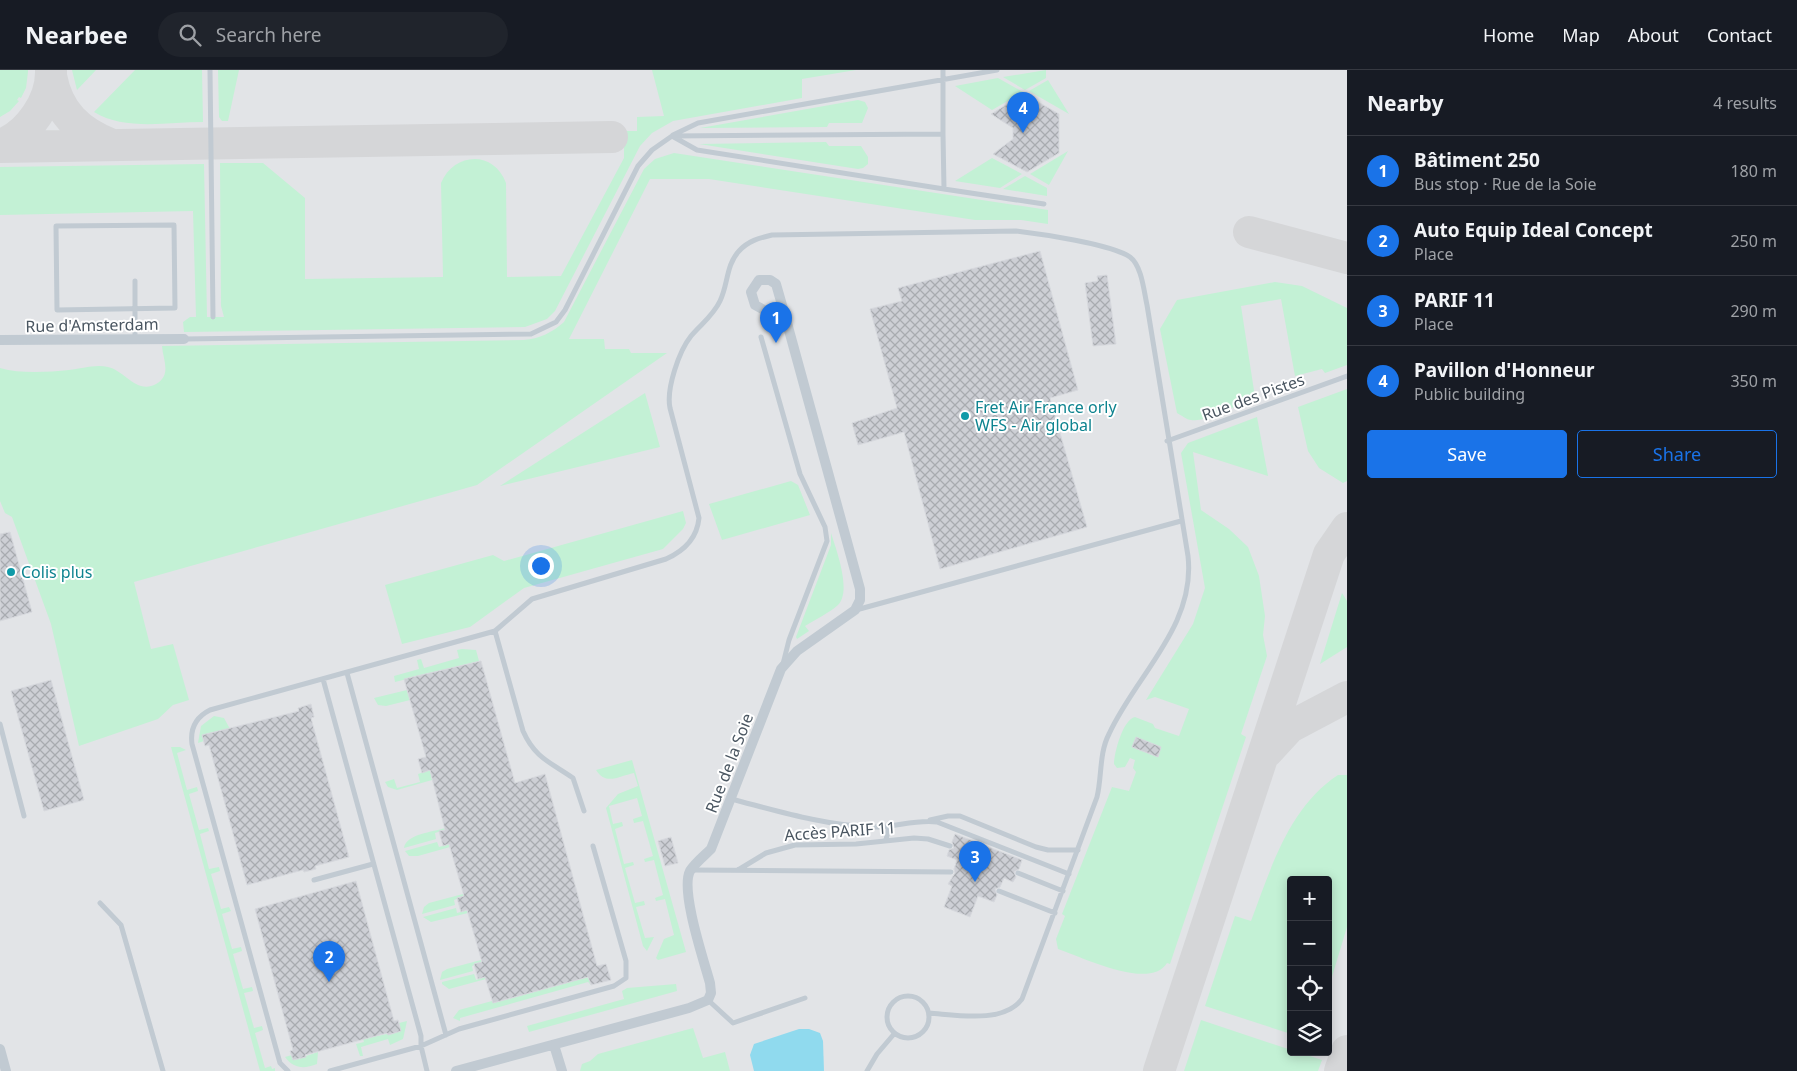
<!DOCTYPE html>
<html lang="en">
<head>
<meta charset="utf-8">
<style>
	body { margin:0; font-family:"Noto Sans",sans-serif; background:#20242c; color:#f1f3f6 }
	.controls { position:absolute; right:15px; bottom:15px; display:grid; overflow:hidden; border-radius:5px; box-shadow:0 2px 12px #0003 }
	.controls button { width:45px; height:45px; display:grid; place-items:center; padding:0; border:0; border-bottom:1px solid #363941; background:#171b24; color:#f1f3f6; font:25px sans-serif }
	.you { position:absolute; left:540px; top:495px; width:18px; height:18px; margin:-12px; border:4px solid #fff; border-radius:50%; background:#1a73e8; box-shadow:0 0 0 8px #1a73e833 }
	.badge { display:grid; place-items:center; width:32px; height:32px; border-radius:50%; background:#1a73e8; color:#fff; font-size:16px; font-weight:700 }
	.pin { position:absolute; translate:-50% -41px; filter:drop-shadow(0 1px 2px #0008) }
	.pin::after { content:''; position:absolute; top:26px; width:18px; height:15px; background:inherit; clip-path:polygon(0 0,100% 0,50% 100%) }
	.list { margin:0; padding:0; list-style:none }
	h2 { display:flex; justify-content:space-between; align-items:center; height:65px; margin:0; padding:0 20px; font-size:21px }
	h2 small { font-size:16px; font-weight:400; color:#9ea1a6 }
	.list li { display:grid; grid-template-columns:32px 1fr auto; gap:15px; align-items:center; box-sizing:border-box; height:70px; padding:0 20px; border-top:1px solid #363941 }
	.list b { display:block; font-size:19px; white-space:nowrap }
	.list p { margin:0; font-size:16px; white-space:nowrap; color:#9ea1a6 }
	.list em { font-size:16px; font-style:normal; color:#9ea1a6 }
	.actions { display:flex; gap:10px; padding:15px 20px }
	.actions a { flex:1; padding:11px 0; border:1px solid #1a73e8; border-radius:5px; text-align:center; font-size:18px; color:#1a73e8 }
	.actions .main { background:#1a73e8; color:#fff }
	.icon { flex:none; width:28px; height:28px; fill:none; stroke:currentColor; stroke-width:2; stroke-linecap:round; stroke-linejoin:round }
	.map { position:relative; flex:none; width:1347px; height:1001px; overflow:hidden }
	header { display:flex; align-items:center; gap:30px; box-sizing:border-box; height:70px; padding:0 25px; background:#171b24; border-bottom:1px solid #363941 }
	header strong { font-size:24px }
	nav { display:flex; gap:28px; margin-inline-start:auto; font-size:18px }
	.search { width:350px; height:45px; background:#20242c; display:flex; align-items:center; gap:12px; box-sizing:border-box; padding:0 18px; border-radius:28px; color:#9ea1a6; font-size:19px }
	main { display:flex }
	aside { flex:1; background:#171b24 }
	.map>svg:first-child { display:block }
	.airport { fill:#e2e4e7; fill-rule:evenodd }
	.green { fill:#c3f1d5 }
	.water { fill:#90daee }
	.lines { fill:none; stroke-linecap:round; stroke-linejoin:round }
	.taxiway { stroke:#d5d6d8; stroke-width:32 }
	.building { fill:url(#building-cross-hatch); stroke:#d7d9de }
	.lane { stroke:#c1cad2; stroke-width:5 }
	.street { stroke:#c1cad2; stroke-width:10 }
	.culture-dot { fill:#0f9aa8; stroke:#fff; stroke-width:2 }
	.labels { text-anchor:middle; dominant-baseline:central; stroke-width:4; stroke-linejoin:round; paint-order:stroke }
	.street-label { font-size:16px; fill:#4a5661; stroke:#fff }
	.culture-label { font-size:16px; fill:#0d838f; stroke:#fff; text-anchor:start }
</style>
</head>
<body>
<header>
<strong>Nearbee</strong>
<div class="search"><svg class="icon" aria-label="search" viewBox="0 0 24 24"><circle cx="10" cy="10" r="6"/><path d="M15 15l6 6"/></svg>Search here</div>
<nav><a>Home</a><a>Map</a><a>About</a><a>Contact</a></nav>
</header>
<main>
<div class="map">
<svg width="1347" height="1001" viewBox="0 0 1347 1001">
	<defs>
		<pattern id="building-cross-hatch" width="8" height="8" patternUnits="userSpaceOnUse" patternTransform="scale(1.25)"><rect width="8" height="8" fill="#cdcfd5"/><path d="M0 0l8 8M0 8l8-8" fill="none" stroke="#a8abb0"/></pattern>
	</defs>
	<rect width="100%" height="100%" fill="#f5f3f3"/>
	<path class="airport" d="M 0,0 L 1347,0 L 1347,1001 L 0,1001 ZM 1291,810 L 1328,810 L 1328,982 L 1291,982 Z"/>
	<path class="green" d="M 0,0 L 28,0 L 28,2 L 26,18 L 21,28 L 19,27 L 17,30 L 19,31 L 10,41 L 0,47 Z
		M 72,0 L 96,0 L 77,20 Z
		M 135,0 L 202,0 L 203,52 C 168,52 124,61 94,42 Z
		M 218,0 L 239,0 L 228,51 L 222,51 L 219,47 Z
		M 652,0 L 856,0 L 802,9 L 802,28 L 673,51 L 652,63 L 640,76 L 555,241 L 547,249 L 525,257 L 184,262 L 183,252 L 190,247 L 196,247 L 193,141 L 0,145 L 0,97 L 204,94 L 207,247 L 224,247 L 221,236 L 220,93 L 263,93 L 305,128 L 305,209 L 443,207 L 441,113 C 454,82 494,80 506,113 L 507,207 L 561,206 L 624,88 L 624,61 L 637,61 L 637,47 L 664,46 Z
		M 1046,0 L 1046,8 L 1025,20 L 1003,7 Z
		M 998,8 L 1023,22 L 992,40 L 955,16 Z
		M 1048,10 L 1069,44 L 1029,21 Z
		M 858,30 L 865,32 L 868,38 L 862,53 L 829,53 L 827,57 L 700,58 Z
		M 826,72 L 829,76 L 861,76 L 868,87 L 868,94 L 863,98 L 858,99 L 699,74 Z
		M 1068,81 L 1049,115 L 1030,104 Z
		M 674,83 L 1048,140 L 1048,154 L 1021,150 L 975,150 L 709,109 L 650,109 L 569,269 L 604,269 L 605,279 L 629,279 L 631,283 L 667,283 L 477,415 L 134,512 L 151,579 L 173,574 L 189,630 L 173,635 L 158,649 L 79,676 L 51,554 L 12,447 L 5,443 L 0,431 L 0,298 C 21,304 48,302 69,300 C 81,299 95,294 108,297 C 124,300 137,325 156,314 C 172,305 163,290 162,276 L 524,270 C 539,269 553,262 564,252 L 644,99 L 655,89 Z
		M 992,88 L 1022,104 L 1000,118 L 955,111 Z
		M 1025,106 L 1047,118 L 1047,126 L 1003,119 Z
		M 1275,212 L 1302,216 L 1347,238 L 1347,295 L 1325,303 L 1322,299 L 1295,306 L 1281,229 L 1241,236 L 1255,327 C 1241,333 1206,353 1191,350 C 1187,350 1181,345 1177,343 L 1160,259 L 1177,230 Z
		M 1347,319 L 1347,411 L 1343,413 L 1319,398 L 1308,381 L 1298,337 Z
		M 645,323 L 660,377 L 500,416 Z
		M 1257,347 L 1268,406 L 1193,382 L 1201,440 L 1229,459 L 1248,477 L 1259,506 L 1265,546 L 1263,565 L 1267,586 L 1241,664 L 1246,667 L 1170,894 L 1167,893 C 1150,921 1082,887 1058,879 L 1056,869 L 1065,846 L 1062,844 L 1112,717 L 1129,721 L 1136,702 L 1133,698 L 1135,690 L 1130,688 L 1125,697 L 1117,698 L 1114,694 C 1114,683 1123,649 1135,647 L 1153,654 L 1155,658 L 1179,666 L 1189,639 L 1155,627 L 1146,630 L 1193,554 L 1205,518 L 1181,383 L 1188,373 Z
		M 791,411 L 798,415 L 810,445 L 722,470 L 709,434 Z
		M 683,441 L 686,453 L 683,459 L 663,479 L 524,518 L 470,557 L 402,574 L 385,515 L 493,485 L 504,491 Z
		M 831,463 C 836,479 852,521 838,535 C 829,543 816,549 805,556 L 809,561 L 797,569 L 796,567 L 831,475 Z
		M 1342,523 L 1347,531 L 1347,577 L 1320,594 Z
		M 462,579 L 476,580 L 479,591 L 395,612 L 394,606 L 419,599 L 417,590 L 421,589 L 424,598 L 459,588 L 457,580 Z
		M 407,620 L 410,630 L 386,636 L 378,635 L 374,628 Z
		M 214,646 L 224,648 L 230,659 L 203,665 L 204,671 L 198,673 L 201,656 Z
		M 171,677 L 180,677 L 186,680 L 177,683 L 187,720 L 197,717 L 198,721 L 189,724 L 199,760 L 208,758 L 209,761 L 200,764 L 209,799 L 219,797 L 220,801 L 211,804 L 221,839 L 229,837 L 231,841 L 222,844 L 232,879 L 241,877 L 242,881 L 233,884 L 243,919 L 252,917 L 253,921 L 244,923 L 254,958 L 262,956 L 263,960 L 255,963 L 265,998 L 271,996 L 272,999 L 275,998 L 275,1001 L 260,1001 Z
		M 632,690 L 686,882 L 658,890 L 656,888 L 664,869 L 674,865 L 665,829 L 656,831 L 655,828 L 663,825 L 654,790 L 645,792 L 644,789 L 653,786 L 643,751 L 634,753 L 633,749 L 642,746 L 637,728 L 609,736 L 613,754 L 622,752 L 623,756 L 615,759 L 624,794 L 633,792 L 634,795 L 625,798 L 635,833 L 644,831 L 645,835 L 636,837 L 645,868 L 654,867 L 647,881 L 643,876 L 606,738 L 618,724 L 638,716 L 634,703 C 619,706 606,716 596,700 Z
		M 430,700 L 432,710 L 397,720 L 388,717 L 385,712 L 394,709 L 397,718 L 420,712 L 418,704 Z
		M 1338,705 L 1347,705 L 1347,857 L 1328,920 L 1328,810 L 1291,810 L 1291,964 L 1205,936 L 1235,846 L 1251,851 C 1271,798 1289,737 1338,705 Z
		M 445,758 L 445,760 L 435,763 L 436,769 L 404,778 C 406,764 433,762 445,758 Z
		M 437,772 L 439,777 L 449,774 L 450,777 L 418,786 L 409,786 L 405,781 Z
		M 463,824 L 464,826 L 454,830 L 455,835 L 422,844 L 424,837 L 429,833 Z
		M 456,838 L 457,843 L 467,840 L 468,843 L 431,852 L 423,847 Z
		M 481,890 L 482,892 L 472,896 L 473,901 L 440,910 L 442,902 L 447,899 Z
		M 474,904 L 476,910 L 485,907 L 486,909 L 449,919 L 442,914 L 442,912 Z
		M 588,907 L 591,915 L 588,912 L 460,948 L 460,951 L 453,948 L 459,940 L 492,931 L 493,933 Z
		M 676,914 L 677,921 L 529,962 L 527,956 L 624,929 L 622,921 L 627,918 Z
		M 1201,950 L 1291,980 L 1291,982 L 1298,982 L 1322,990 L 1318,1001 L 1184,1001 Z
		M 407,951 L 403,969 L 390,975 L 388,969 L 361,977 L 363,986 L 360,986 L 356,974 L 364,972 L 363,969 L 401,961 L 399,953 Z
		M 693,958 L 703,988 L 725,982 L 730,1001 L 580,1001 L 582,994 L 590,991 L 598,984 Z
		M 318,982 L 317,994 C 304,999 294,999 285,987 L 292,985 L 294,990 Z"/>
	<path class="water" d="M 799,959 L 809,959 L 820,963 L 823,971 L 824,1001 L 754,1001 L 750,985 L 754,974 Z"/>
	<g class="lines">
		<path class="taxiway" d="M 51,6 C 58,43 79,62 112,75
			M 0,75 C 29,65 52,30 51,0
			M 0,77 L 612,67
			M 1249,162 L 1347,188
			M 1267,682 L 1290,657 L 1347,627
			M 1159,1001 L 1329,484 L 1347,458
			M 1340,1001 L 1347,981"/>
	</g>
	<path class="building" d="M 1024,24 L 1059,44 L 1059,83 L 1027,102 L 993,84 L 1013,69 L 1013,58 L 991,44 Z
		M 1040,181 L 1078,320 L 1050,328 L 1087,457 L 940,499 L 904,362 L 858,375 L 852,353 L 897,338 L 870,239 L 902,231 L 898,218 Z
		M 1107,205 L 1116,274 L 1093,276 L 1085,213 L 1098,211 L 1097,206 Z
		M 10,462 L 32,542 L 0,551 L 0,464 Z
		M 481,591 L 515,713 L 545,704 L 597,896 L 606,894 L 611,910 L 591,915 L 588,907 L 493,933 L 485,907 L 478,909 L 474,894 L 482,892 L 467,840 L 461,842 L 457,828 L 464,826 L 449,774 L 443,776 L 439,761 L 445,760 L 430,700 L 422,703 L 418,689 L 426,687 L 404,609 Z
		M 51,610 L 84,730 L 44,741 L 11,621 Z
		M 311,634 L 314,647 L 311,648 L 349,787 L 315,796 L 316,799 L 304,802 L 303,800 L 247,815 L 209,675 L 205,676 L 202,665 L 299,641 L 298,638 Z
		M 1136,667 L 1161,677 L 1158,687 L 1132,677 Z
		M 955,764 L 1022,790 L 1019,799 L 1014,802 L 1016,807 L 1013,812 L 1004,808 L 1000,817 L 995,819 L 997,825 L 994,832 L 978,826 L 970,847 L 944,837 L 952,816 L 948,814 L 955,803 L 954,799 L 957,790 L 947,786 L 949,780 L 954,778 L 952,772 Z
		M 671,767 L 678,793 L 665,796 L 658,771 Z
		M 356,811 L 394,951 L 398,950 L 401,961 L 388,965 L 387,963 L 305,985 L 306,987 L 293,990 L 290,981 L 293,980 L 255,839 Z"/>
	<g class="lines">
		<path class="lane" d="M 210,0 L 213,247
			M 673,65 L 698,53 L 997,0
			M 672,66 L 697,80 L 944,119 L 943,64
			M 944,119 L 1044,134
			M 174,155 L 175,238 L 57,240 L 56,156 Z
			M 135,211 L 135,269
			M 761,267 L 800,404 L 825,457 L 827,471 L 789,570 L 783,594
			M 184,269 L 531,264 L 556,252 L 565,240 L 638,96 L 652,80 L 672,66 L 943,64 L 943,0
			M 1167,371 L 1347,306
			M 856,540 L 1181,451
			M 347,603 L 446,965
			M 323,609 L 421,966 L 421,976 L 427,1001
			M 0,654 L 24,746
			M 731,729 C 778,741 823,755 871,757 C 893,758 915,749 937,752 L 1069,804
			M 584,741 L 573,708 C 550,692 535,688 523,661 L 495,561 L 532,529 L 666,489 C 684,481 697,469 699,448 L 670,338 C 666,319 679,281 691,266 C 701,254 713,246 720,231 C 728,215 726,195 739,181 C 748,171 759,168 772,165 L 1016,161 C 1041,164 1111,174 1130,187 C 1142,196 1144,222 1147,235 L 1188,486 C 1196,556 1136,605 1109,664 C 1099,683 1102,707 1097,727 L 1022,929 C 1003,954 957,945 929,943
			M 930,750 L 948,746 L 960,746 L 1036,777 L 1048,780 L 1078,780
			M 886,770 L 889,756
			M 691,800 L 951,802
			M 738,800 L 766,783 L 795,775 L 856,774 L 914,768 L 928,769 L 950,776
			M 1018,803 L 1063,821
			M 314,810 L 373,794
			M 999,821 L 1055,843
			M 100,833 L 121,855 L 163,1001
			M887 947a21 21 0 1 1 42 0a21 21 0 1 1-42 0Z
			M 708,930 L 733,953 L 805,928
			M 288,1001 L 280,993 L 192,674 C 190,659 196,647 210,640 L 495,561
			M 330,1001 L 421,976 L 459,959 L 614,916 L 626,908 L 626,891 L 593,776
			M 867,1001 L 877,984 L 894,964"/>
		<path class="street" d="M 759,210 L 770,210 L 776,214 L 784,242 L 764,240 L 755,235 L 751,222 Z
			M 0,270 L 184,269
			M 554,975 L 562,1001
			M 0,979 L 6,1001
			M 456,1001 L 689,938 L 708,930 L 711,923 L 710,913 C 704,891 680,820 690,801 C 695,793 705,785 711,779 L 781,599 L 797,581 L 855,540 L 860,530 L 860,519 L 784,242"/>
	</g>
	<g class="culture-dot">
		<circle cx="965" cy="346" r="5"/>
		<circle cx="11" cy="502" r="5"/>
	</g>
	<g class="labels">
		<g class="street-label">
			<text transform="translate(92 255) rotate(-1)">Rue d'Amsterdam</text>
			<text transform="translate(1253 327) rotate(-20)">Rue des Pistes</text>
			<text transform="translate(729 693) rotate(-69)">Rue de la Soie</text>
			<text transform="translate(840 761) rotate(-4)">Accès PARIF 11</text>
		</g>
		<g class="culture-label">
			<text x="975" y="337">Fret Air France orly<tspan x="975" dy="18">WFS - Air global</tspan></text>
			<text x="21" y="502">Colis plus</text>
		</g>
	</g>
</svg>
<div class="controls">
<button>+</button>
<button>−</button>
<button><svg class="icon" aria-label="locate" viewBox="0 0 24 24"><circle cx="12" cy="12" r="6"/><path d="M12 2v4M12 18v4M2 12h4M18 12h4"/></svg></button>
<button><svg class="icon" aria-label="layers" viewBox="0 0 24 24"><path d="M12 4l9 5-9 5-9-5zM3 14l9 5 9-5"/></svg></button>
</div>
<div class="you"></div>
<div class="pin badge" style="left:776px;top:273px">1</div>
<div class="pin badge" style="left:329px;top:912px">2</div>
<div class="pin badge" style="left:975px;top:812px">3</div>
<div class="pin badge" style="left:1023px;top:63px">4</div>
</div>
<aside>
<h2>Nearby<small>4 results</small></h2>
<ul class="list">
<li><span class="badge">1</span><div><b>Bâtiment 250</b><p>Bus stop · Rue de la Soie</p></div><em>180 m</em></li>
<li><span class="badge">2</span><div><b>Auto Equip Ideal Concept</b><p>Place</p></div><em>250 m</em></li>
<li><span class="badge">3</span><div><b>PARIF 11</b><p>Place</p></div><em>290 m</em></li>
<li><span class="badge">4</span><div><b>Pavillon d'Honneur</b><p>Public building</p></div><em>350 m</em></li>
</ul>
<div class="actions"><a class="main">Save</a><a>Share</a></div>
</aside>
</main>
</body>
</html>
